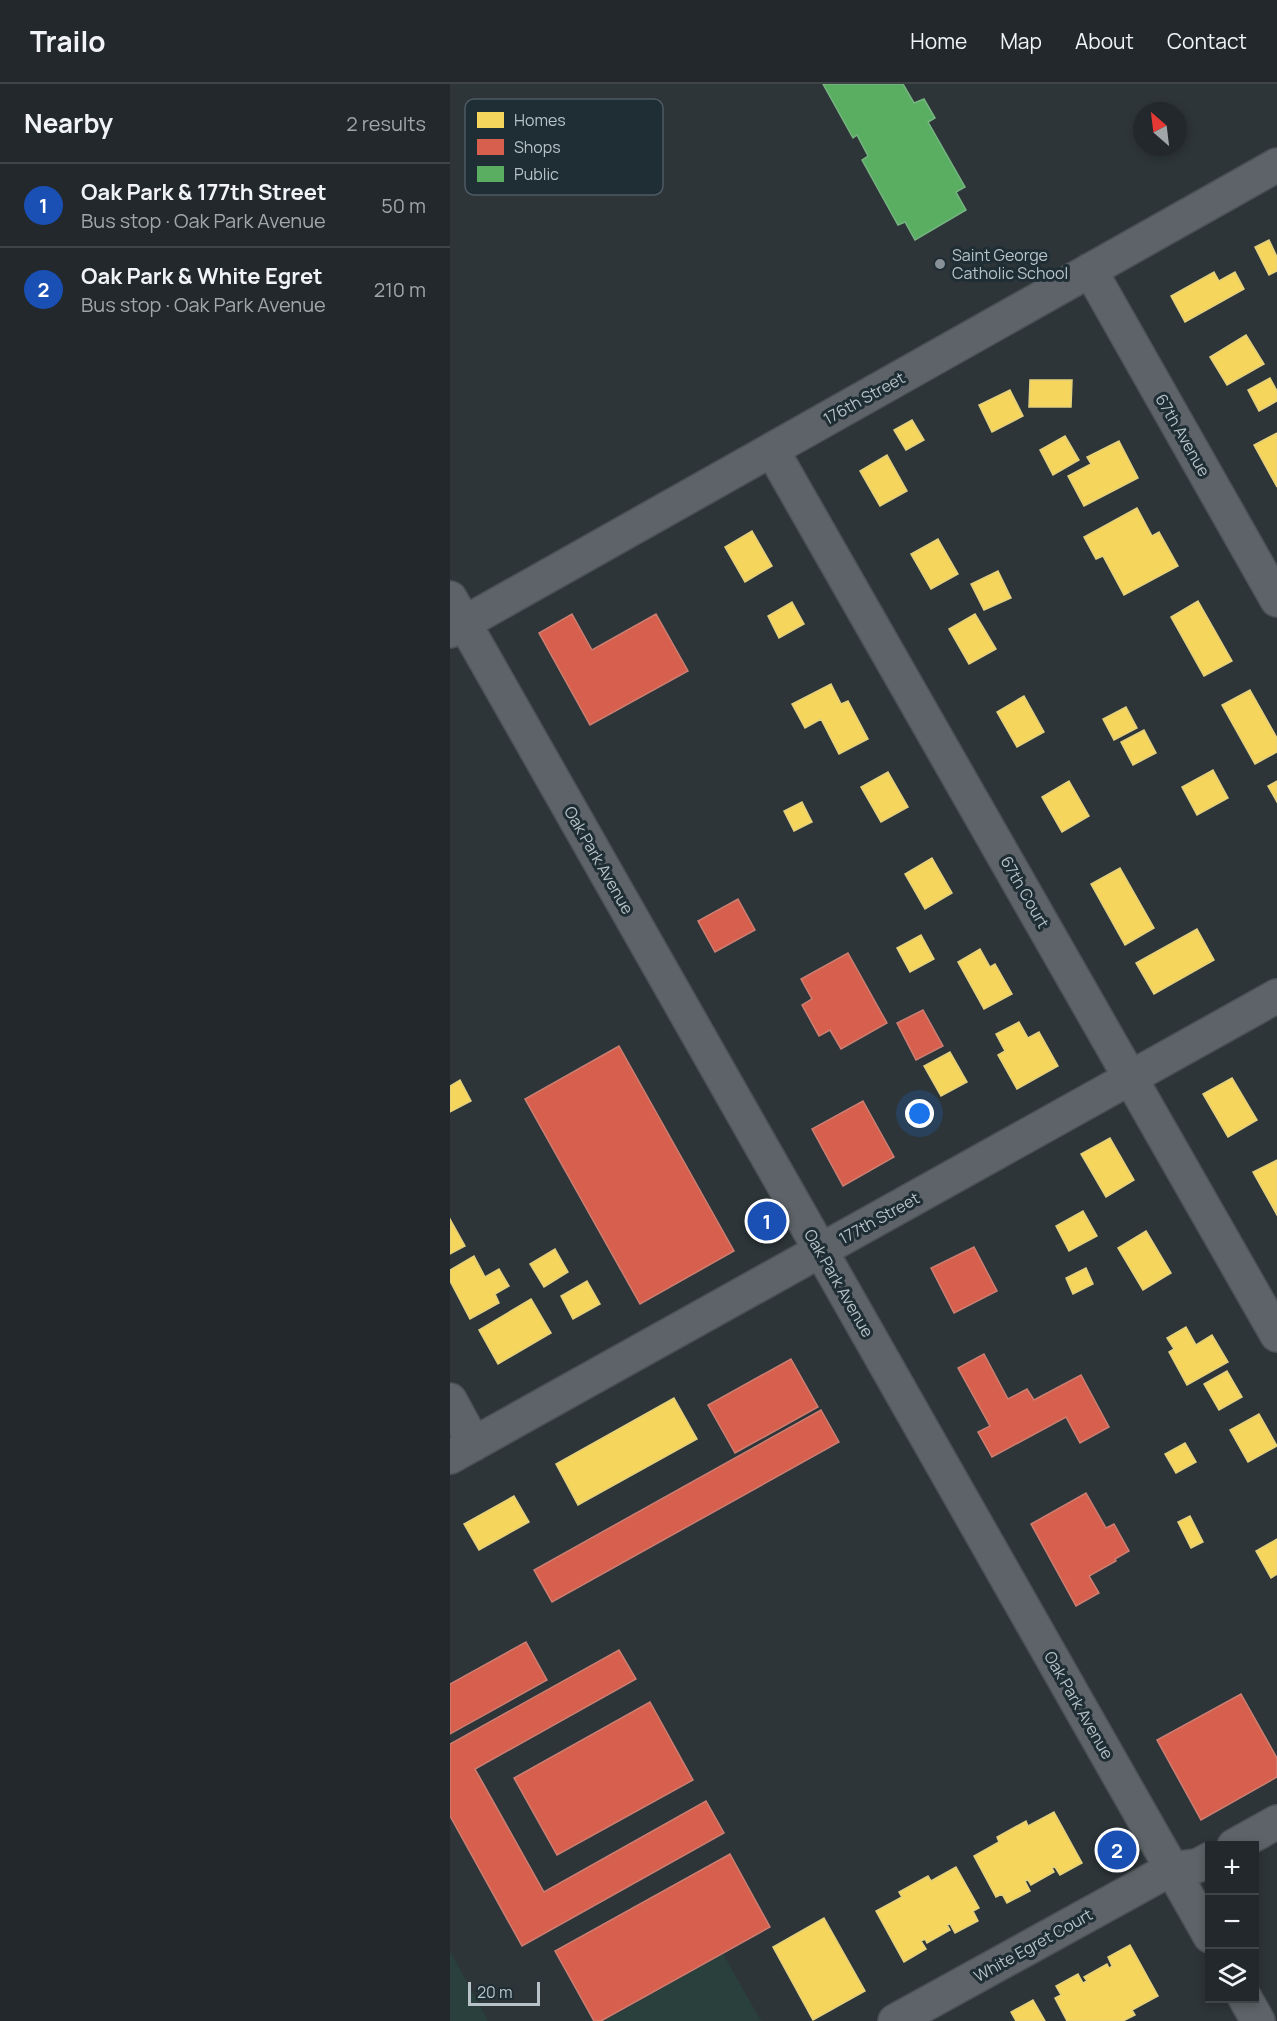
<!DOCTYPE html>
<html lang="en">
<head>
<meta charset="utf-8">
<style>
	body { margin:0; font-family:Manrope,sans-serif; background:#2a3033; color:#f1f3f6 }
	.controls { position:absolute; right:18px; bottom:18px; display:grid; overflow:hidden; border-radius:0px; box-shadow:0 3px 9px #0003 }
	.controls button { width:54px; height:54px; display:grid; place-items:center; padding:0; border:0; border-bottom:2px solid #3f4447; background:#22282b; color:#f1f3f6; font:30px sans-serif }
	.compass { position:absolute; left:683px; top:18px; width:54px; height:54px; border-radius:50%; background:#22282b; box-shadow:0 3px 9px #0003; rotate:332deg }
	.scale { position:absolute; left:18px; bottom:15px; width:72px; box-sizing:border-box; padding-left:6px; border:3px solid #b7c3c9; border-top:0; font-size:16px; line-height:21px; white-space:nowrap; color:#b7c3c9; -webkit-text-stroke:4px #1f2d34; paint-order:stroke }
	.you { position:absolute; left:470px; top:1030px; width:21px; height:21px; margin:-15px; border:4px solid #fff; border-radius:50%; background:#1a73e8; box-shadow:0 0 0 9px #1a73e833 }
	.badge { display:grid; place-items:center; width:39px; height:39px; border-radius:50%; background:#8bbbb9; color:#fff; font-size:20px; font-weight:700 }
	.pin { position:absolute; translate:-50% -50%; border:3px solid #fff; box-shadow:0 2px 6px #0006 }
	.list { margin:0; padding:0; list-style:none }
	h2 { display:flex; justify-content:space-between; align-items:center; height:78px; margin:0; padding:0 24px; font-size:26px }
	h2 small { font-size:20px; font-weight:400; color:#a2a6a9 }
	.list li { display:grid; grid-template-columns:39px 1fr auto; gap:18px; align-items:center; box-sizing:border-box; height:84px; padding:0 24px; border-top:2px solid #3f4447 }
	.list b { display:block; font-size:22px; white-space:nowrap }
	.list p { margin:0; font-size:20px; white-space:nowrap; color:#a2a6a9 }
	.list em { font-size:20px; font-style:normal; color:#a2a6a9 }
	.icon { flex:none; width:33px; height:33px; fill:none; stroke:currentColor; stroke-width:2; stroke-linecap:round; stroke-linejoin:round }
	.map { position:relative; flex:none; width:827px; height:1937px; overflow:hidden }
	header { display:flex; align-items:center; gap:36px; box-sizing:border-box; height:84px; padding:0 30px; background:#22282b; border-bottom:2px solid #3f4447 }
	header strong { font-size:28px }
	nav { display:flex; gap:33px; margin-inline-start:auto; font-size:21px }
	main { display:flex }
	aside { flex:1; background:#22282b }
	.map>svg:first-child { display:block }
	.green { fill:#2a403c }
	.homes { fill:#f6d55c; stroke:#e3d07d; stroke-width:1.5 }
	.shops { fill:#d6604d; stroke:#cd7e72; stroke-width:1.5 }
	.public { fill:#5aae61; stroke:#76b480; stroke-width:1.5 }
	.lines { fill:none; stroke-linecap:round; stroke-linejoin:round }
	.minor-casing { stroke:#4a5154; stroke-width:36 }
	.minor { stroke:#5d6368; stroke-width:33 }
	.poi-dot { fill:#879197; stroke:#1f2d34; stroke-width:2 }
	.labels { text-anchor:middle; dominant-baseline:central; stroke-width:6; stroke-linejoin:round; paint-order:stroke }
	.poi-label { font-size:16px; fill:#b7c3c9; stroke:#1f2d34; text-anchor:start }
	.street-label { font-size:16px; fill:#b7c3c9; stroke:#1f2d34 }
	.key { fill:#1f2d34; stroke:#4d5a61; stroke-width:1.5 }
	.key-label { font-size:16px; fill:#b7c3c9 }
</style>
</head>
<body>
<header>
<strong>Trailo</strong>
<nav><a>Home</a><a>Map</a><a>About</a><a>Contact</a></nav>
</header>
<main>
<aside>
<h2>Nearby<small>2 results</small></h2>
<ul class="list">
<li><span class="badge" style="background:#1a4fb4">1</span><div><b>Oak Park &amp; 177th Street</b><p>Bus stop · Oak Park Avenue</p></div><em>50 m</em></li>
<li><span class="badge" style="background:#1a4fb4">2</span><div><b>Oak Park &amp; White Egret</b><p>Bus stop · Oak Park Avenue</p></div><em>210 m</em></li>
</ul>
</aside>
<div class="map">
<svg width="827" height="1937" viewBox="0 0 827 1937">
	<rect width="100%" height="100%" fill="#2d3539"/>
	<path class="green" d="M 0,1867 L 38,1937 L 0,1937 Z
		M 273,1870 L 311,1937 L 154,1937 Z"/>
	<path class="homes" d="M 819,156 L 827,173 L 827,187 L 819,191 L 805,163 Z
		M 764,188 L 769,197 L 785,188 L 794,205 L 735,238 L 721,212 Z
		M 796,251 L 814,280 L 777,301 L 760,273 Z
		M 820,294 L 827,307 L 827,317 L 809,327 L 798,306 Z
		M 580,296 L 622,296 L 621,323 L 579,323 Z
		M 560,306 L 573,332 L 542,348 L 529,321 Z
		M 462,336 L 474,356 L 456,366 L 444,346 Z
		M 827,349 L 827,403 L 804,361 Z
		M 615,352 L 629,376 L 603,391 L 590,366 Z
		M 669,357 L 688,394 L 634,422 L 618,392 L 641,380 L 637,373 Z
		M 437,371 L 457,407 L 430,422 L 410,387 Z
		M 687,424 L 702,452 L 709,448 L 728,482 L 674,511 L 653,472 L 646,475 L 634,453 Z
		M 302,447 L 322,482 L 295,498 L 275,463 Z
		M 488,455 L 508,490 L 481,505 L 461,470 Z
		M 548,487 L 561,514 L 534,526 L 521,500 Z
		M 748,517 L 782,577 L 754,592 L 721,533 Z
		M 342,518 L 354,540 L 329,554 L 318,532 Z
		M 525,530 L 546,565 L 519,580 L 499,545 Z
		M 381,600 L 391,620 L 398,617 L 418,655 L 389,670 L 371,635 L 355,644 L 342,620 Z
		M 800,606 L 827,654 L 827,668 L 805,680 L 772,621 Z
		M 574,612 L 594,648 L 567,663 L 547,628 Z
		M 676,623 L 687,644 L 664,656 L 653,635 Z
		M 694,646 L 706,669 L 683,681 L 671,658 Z
		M 763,686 L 778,714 L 747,731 L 732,703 Z
		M 438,688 L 458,723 L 431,738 L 411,703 Z
		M 619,697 L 639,732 L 612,748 L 592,713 Z
		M 827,697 L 827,718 L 818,702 Z
		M 352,718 L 362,738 L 344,747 L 334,727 Z
		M 482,774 L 502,809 L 475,825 L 455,790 Z
		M 670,784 L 704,844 L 675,861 L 641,800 Z
		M 747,845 L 764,876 L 704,910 L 686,879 Z
		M 471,851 L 484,875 L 460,888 L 447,864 Z
		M 530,865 L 540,883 L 545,880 L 562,910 L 534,925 L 508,878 Z
		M 569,938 L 578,954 L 589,948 L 608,982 L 567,1005 L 548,971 L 555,967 L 546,950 Z
		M 500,968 L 517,998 L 491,1012 L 474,982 Z
		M 782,994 L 807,1036 L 778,1053 L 753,1010 Z
		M 10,996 L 21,1017 L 0,1028 L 0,1002 Z
		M 660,1054 L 684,1096 L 656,1113 L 631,1070 Z
		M 827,1076 L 827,1131 L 803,1088 Z
		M 633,1127 L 647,1152 L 619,1167 L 606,1142 Z
		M 0,1135 L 15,1162 L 0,1170 Z
		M 696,1147 L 721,1189 L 693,1206 L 668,1164 Z
		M 105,1165 L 118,1188 L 94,1203 L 80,1180 Z
		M 24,1172 L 35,1193 L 49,1185 L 59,1202 L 45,1210 L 49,1219 L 20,1235 L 0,1197 L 0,1186 Z
		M 636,1184 L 643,1200 L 623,1210 L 616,1194 Z
		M 137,1197 L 150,1220 L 123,1235 L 111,1212 Z
		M 81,1215 L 101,1249 L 48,1280 L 29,1246 Z
		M 736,1243 L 746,1261 L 762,1251 L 778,1278 L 737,1301 L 719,1268 L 724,1265 L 717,1254 Z
		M 777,1287 L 792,1313 L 769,1326 L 754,1300 Z
		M 224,1314 L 247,1355 L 128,1421 L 106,1380 Z
		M 809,1330 L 827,1362 L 798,1378 L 780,1346 Z
		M 735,1359 L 746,1378 L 726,1389 L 715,1370 Z
		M 64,1412 L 79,1438 L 29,1466 L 14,1440 Z
		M 740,1432 L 753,1458 L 741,1464 L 728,1438 Z
		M 827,1455 L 827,1490 L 821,1494 L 806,1467 Z
		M 604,1728 L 632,1779 L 610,1791 L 605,1783 L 602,1784 L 604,1788 L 581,1801 L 578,1796 L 575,1797 L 580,1807 L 557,1819 L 552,1810 L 546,1813 L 524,1772 L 549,1758 L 547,1753 L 576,1737 L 578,1742 Z
		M 506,1783 L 529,1824 L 523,1827 L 528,1837 L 505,1849 L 500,1840 L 497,1841 L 500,1846 L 477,1859 L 475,1855 L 471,1857 L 476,1865 L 454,1878 L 426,1827 L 452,1813 L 449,1808 L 478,1792 L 481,1797 Z
		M 374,1834 L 415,1907 L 363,1936 L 323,1863 Z
		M 680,1861 L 708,1912 L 682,1926 L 685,1931 L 673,1937 L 617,1937 L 605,1914 L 611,1911 L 606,1902 L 628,1890 L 633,1899 L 637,1897 L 634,1893 L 657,1880 L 659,1884 L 662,1882 L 658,1873 Z
		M 583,1916 L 595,1937 L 566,1937 L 561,1928 Z"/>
	<path class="shops" d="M 122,530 L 142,566 L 206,530 L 238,587 L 140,641 L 89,549 Z
		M 288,815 L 305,846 L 265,868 L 248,837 Z
		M 398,869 L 437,939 L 391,965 L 380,946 L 369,952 L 352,921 L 362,915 L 351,895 Z
		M 473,926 L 493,962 L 466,976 L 447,939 Z
		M 169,962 L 284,1167 L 190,1220 L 75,1015 Z
		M 413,1017 L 444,1073 L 393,1102 L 362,1045 Z
		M 524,1163 L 547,1207 L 504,1229 L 481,1184 Z
		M 534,1270 L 558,1315 L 577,1305 L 584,1316 L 631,1291 L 659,1343 L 630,1359 L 616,1333 L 542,1373 L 528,1348 L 540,1342 L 508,1284 Z
		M 341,1275 L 368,1323 L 285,1369 L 258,1321 Z
		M 371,1326 L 389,1358 L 102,1518 L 84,1486 Z
		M 636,1409 L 656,1444 L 664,1440 L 679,1467 L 665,1475 L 666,1477 L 639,1492 L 649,1509 L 626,1522 L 581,1440 Z
		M 76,1558 L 97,1596 L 0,1650 L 0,1600 Z
		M 169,1566 L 186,1595 L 25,1685 L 94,1808 L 256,1717 L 274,1749 L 72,1862 L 0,1732 L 0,1660 Z
		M 791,1610 L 827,1674 L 827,1693 L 751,1736 L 707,1656 Z
		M 200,1618 L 243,1696 L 107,1771 L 64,1694 Z
		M 280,1770 L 320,1843 L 151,1937 L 144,1937 L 105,1867 Z"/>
	<path class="public" d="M 373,0 L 453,0 L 464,19 L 474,15 L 485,34 L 478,38 L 515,103 L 506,108 L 516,126 L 465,156 L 455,138 L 448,141 L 412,76 L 418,72 L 407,51 L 403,54 Z"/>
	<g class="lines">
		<defs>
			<path id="minor" d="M 640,186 L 827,516
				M 322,366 L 827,1251
				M 0,514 L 760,1852
				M 0,547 L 827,81
				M 0,1316 L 24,1360
				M 0,1373 L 827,912
				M 784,1762 L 827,1738
				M 795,1914 L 808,1937
				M 445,1937 L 721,1785 L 747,1782 L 760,1775"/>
		</defs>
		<use href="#minor" class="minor-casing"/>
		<use href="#minor" class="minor"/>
	</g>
	<circle class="poi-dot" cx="490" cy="180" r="6"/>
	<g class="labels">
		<g class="poi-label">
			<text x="502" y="171">Saint George<tspan x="502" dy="18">Catholic School</tspan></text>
		</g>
		<g class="street-label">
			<text transform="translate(414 314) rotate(-29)">176th Street</text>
			<text transform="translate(733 351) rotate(60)">67th Avenue</text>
			<text transform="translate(149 776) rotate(60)">Oak Park Avenue</text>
			<text transform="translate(575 808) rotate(60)">67th Court</text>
			<text transform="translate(429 1134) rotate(-29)">177th Street</text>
			<text transform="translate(389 1199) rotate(60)">Oak Park Avenue</text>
			<text transform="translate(629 1621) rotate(60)">Oak Park Avenue</text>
			<text transform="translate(583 1861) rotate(-29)">White Egret Court</text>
		</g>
	</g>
	<rect x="15" y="15" width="198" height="96" rx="9" class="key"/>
	<rect x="27" y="28" width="27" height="16" fill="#f6d55c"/>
	<rect x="27" y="55" width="27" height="16" fill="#d6604d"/>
	<rect x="27" y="82" width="27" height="16" fill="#5aae61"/>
	<g class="key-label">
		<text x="64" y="42">Homes</text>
		<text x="64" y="69">Shops</text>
		<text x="64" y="96">Public</text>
	</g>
</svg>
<div class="controls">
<button>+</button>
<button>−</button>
<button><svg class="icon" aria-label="layers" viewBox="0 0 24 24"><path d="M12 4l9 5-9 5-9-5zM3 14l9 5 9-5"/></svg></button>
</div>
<svg class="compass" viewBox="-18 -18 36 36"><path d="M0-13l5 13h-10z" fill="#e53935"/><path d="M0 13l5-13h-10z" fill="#a2a6a9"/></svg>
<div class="scale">20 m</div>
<div class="you"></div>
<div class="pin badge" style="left:317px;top:1137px;background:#1a4fb4">1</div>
<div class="pin badge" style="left:667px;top:1766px;background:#1a4fb4">2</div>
</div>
</main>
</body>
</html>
